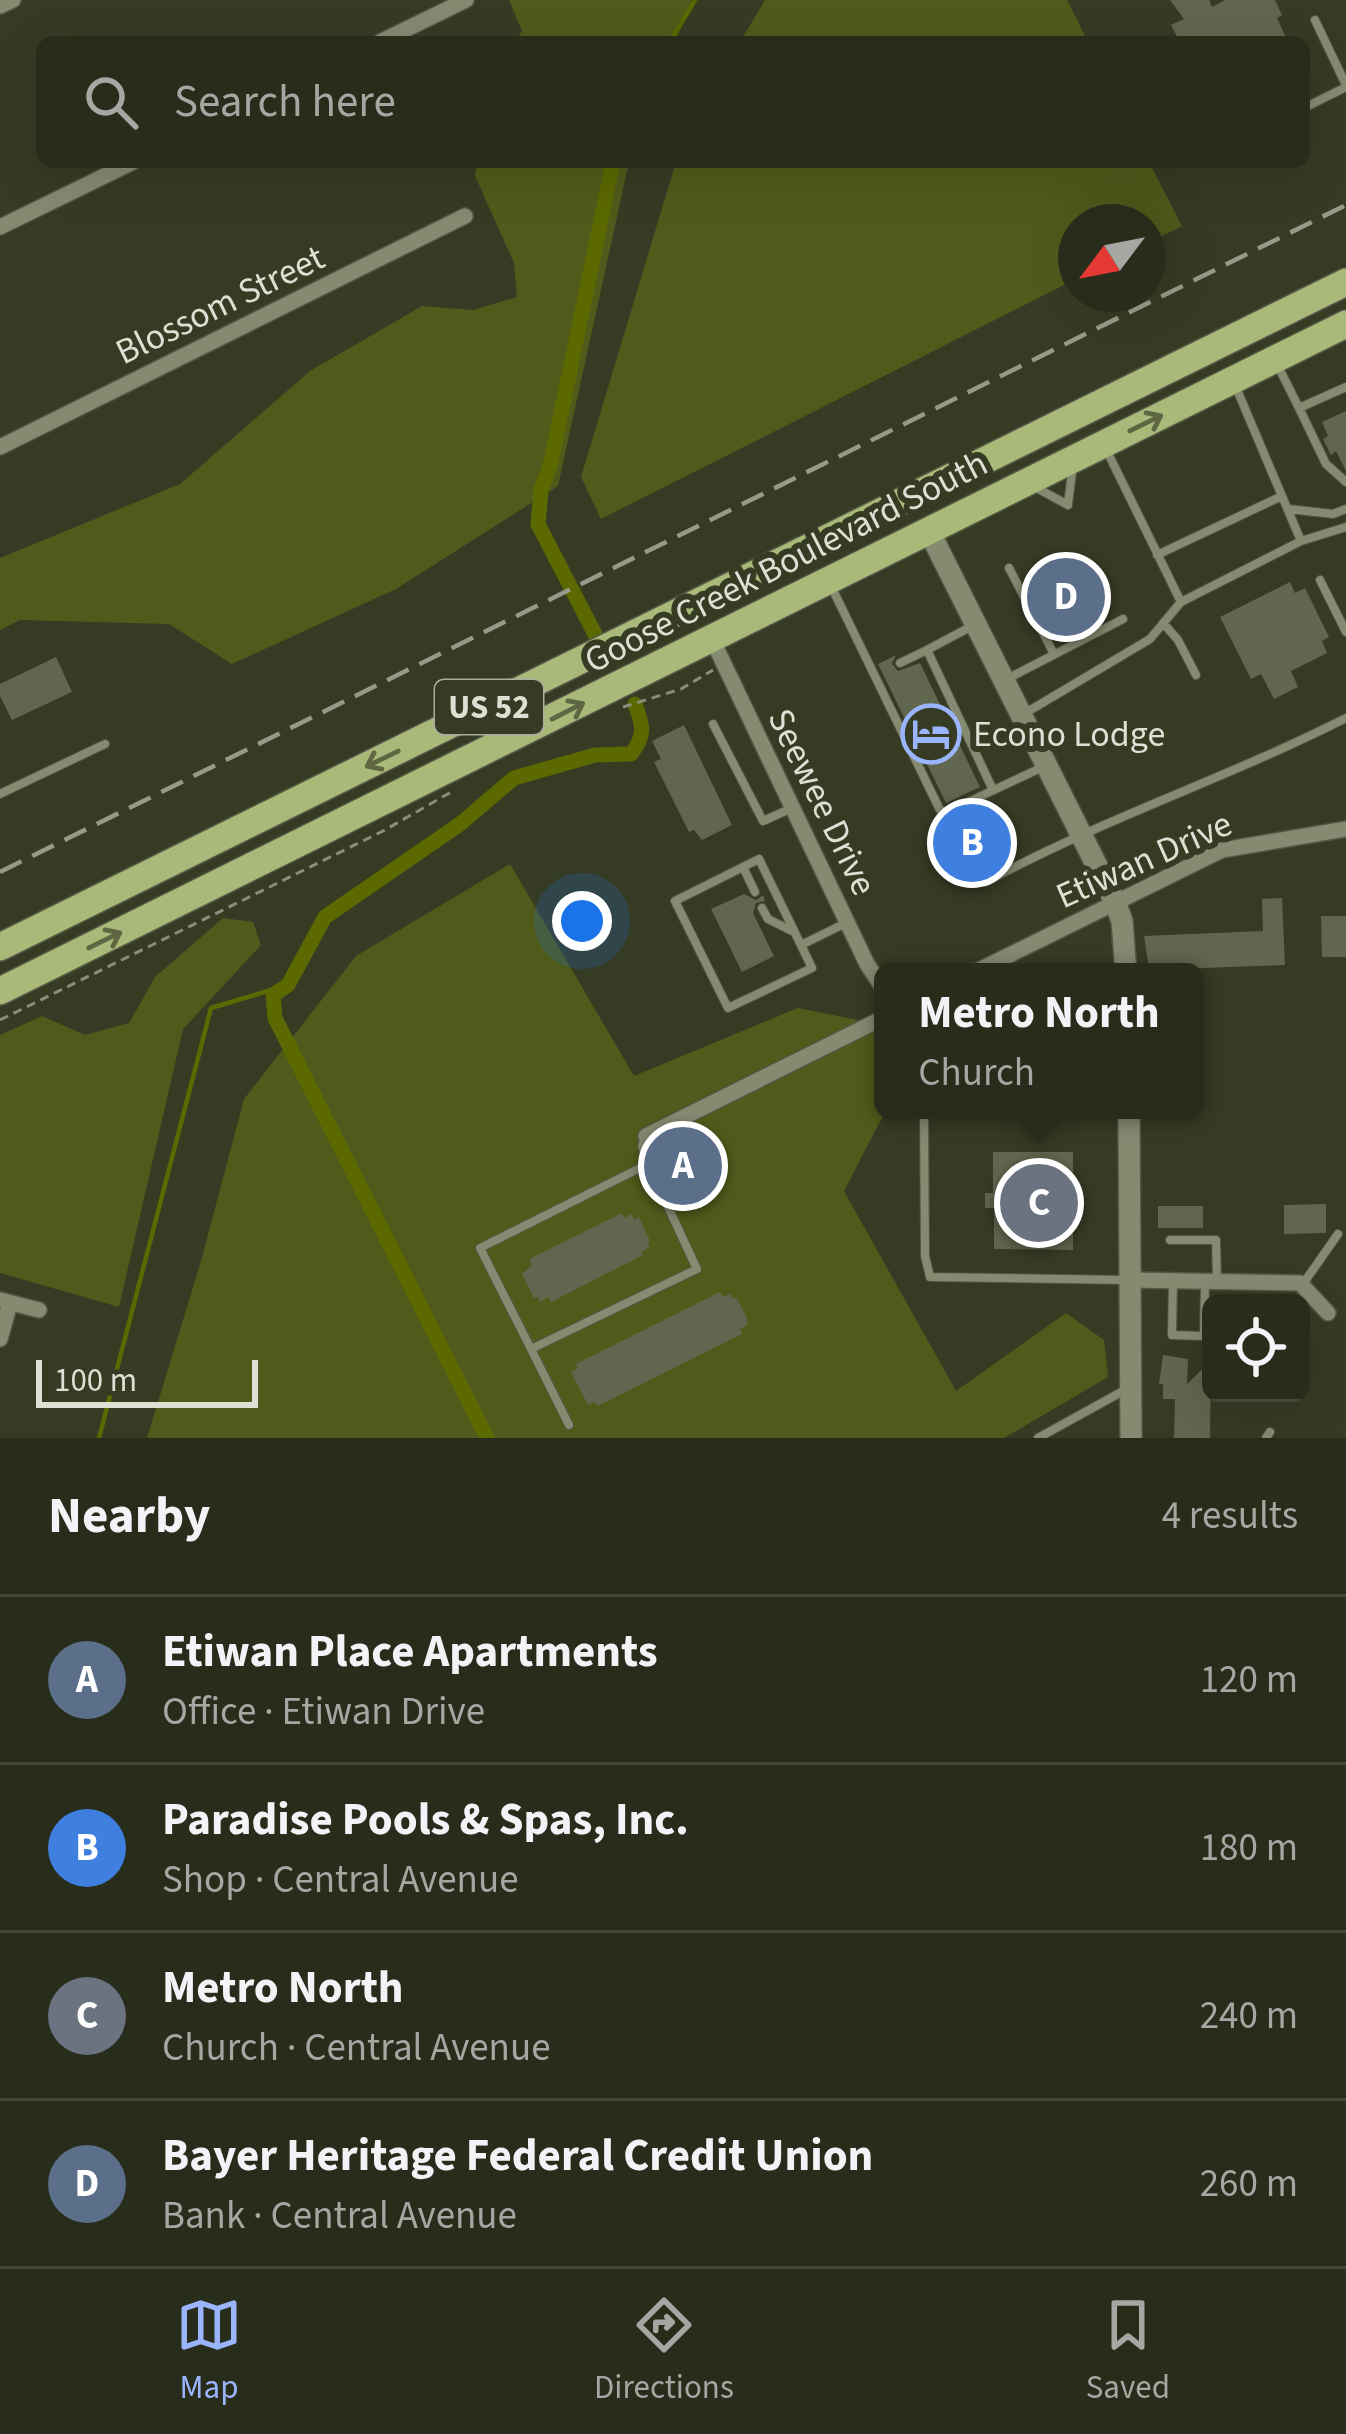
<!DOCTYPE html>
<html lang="en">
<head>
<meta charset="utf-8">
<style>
	body { margin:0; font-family:"Source Sans 3",sans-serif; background:#343828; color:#f1f3f6 }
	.controls { position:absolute; right:36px; bottom:36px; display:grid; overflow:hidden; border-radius:18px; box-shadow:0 12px 48px #0002 }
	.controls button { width:108px; height:108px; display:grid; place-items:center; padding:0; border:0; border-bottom:3px solid #44483a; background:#282c1b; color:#f1f3f6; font:60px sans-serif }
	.compass { position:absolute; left:1058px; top:204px; width:108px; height:108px; border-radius:50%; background:#282c1b; box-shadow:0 12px 48px #0002; rotate:238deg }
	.scale { position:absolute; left:36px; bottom:30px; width:222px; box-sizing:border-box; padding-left:12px; border:6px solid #dde0d3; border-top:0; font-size:33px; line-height:42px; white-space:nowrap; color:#dde0d3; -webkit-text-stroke:9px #363b24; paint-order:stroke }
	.you { position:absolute; left:582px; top:921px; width:42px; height:42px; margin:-30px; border:9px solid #fff; border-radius:50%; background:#1a73e8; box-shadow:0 0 0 18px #1a73e833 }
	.badge { display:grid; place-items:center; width:78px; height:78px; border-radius:50%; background:#9ab5fd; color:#fff; font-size:39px; font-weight:700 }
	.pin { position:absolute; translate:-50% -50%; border:6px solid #fff; box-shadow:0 3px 12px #0006 }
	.popup { position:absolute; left:874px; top:963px; width:330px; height:156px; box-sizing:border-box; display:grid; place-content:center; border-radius:18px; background:#282c1b; filter:drop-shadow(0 3px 9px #0005); font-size:39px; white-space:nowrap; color:#a5a7a3 }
	.popup b { font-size:45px; color:#f1f3f6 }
	.popup::after { content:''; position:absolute; left:50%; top:100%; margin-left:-24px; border:24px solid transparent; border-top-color:#282c1b }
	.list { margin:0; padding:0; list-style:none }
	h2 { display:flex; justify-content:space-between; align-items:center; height:156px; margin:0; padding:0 48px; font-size:51px }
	h2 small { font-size:39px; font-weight:400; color:#a5a7a3 }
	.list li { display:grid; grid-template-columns:78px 1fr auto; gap:36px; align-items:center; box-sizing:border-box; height:168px; padding:0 48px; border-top:3px solid #44483a }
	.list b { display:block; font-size:45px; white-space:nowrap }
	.list p { margin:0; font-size:39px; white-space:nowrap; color:#a5a7a3 }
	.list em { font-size:39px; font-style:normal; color:#a5a7a3 }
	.icon { flex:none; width:66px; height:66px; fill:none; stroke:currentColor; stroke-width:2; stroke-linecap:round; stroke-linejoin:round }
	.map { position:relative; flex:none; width:1346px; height:1438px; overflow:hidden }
	.search { position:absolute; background:#282c1b; box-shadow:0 12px 48px #0002; left:36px; right:36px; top:36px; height:132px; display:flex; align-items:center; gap:30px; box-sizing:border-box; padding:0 42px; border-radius:18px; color:#a5a7a3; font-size:45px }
	.sheet { height:828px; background:#282c1b }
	nav { display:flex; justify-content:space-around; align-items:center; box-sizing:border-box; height:168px; border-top:3px solid #44483a; background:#282c1b; font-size:33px; color:#a5a7a3 }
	nav a { display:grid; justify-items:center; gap:6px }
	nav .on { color:#9ab5fd }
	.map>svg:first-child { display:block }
	.green { fill:#505b1b }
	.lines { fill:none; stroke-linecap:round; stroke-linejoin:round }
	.stream { stroke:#5b6900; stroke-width:4.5 }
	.canal { stroke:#5b6900; stroke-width:15 }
	.building { fill:#61664e }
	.service-casing { stroke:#535744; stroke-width:10 }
	.minor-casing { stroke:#535744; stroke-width:18 }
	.tertiary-casing { stroke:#535744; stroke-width:24 }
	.trunk-casing { stroke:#535744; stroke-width:30 }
	.path { stroke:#898d7b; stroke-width:3; stroke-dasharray:9 6; stroke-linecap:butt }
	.service { stroke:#858b71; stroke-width:8 }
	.minor { stroke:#858b71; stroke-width:15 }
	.tertiary { stroke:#858b71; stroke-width:21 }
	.trunk { stroke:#aab879; stroke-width:27 }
	.rail { stroke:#969a88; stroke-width:4.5; stroke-dasharray:24 12; stroke-linecap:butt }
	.oneway { stroke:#5f6742 }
	.labels { text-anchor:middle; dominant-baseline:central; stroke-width:12; stroke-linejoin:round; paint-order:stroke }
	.shield { fill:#363b24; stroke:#abae9e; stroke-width:3 }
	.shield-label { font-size:33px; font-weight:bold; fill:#dde0d3 }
	.street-label { font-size:36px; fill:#dde0d3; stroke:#363b24 }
	.poi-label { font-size:36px; fill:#dde0d3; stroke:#363b24; text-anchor:start }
</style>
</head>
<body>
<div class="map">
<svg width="1346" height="1438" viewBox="0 0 1346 1438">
	<rect width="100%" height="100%" fill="#363b24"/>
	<path class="green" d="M 509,0 L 692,0 L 675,42 L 515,42 L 522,31 Z
		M 765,0 L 1067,0 L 1088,42 L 740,42 Z
		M 477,162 L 629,162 L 558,486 L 396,589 L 232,664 L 169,624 L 20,620 L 0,630 L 0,558 L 180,484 L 310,371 L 422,306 L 473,310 L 517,297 L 514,263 L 475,176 Z
		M 676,162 L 1149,162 L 1182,226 L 1148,243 L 1148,222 L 1076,222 L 1076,279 L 601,519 L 581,477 Z
		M 510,864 L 634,1076 L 798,1008 L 883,1025 L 886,1110 L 844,1191 L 956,1391 L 1066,1313 L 1104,1340 L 1108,1377 L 1004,1438 L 147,1438 L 201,1261 L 244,1099 L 356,956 Z
		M 223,918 L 253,922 L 261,945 L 183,1029 L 119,1307 L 0,1273 L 0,1035 L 42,1016 L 85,1035 L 129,1023 L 155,977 Z"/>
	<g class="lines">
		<path class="stream" d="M 670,42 L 695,0
			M 99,1438 L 211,1008 L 288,985"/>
		<path class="canal" d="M 598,640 L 538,524 L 541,490 L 551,462 L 613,162
			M 487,1438 L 275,1018 L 273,995 L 288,985 L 325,917 L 460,824 L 514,778 L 595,755 L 631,754 C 646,735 643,725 635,704"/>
	</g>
	<path class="building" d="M 1170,0 L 1209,0 L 1212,7 L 1225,0 L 1275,0 L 1282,15 L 1277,18 L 1288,42 L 1204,42 L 1202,37 L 1180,42 L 1171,25 L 1184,19 Z
		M 1346,411 L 1346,471 L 1336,451 L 1331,455 L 1323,439 L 1328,436 L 1322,422 Z
		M 1078,569 L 1100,611 L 1057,634 L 1038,606 L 1042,604 L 1035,591 L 1050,583 L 1047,577 L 1060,570 L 1063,577 Z
		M 1290,582 L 1295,593 L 1305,588 L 1329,637 L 1322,641 L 1327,653 L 1291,671 L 1298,687 L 1274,699 L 1261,674 L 1251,679 L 1220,617 Z
		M 896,655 L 892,664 L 898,671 L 920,663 L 980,787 L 946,803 L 878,664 Z
		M 56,657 L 72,692 L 12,720 L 0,696 L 0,684 Z
		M 684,725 L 732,825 L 702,840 L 694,830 L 689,832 L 654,762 L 661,759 L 652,741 Z
		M 983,813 L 1002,852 L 970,868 L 966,860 L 958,864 L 943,834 Z
		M 744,894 L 756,900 L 763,895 L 765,901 L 756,903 L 753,913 L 774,956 L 742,972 L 711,909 Z
		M 1282,898 L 1285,965 L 1149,970 L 1144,936 L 1263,931 L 1262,899 Z
		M 1321,916 L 1346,916 L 1346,957 L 1322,957 Z
		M 687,1142 L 703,1165 L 699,1167 L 703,1176 L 702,1182 L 683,1191 L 671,1180 L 661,1155 Z
		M 993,1152 L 1073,1152 L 1073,1250 L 994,1249 L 994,1208 L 985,1208 L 985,1193 L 993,1193 Z
		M 1326,1204 L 1326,1233 L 1284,1234 L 1284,1205 Z
		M 1158,1206 L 1203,1206 L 1203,1228 L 1158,1228 Z
		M 622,1213 L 624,1218 L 632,1214 L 634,1220 L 639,1217 L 650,1241 L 647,1242 L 650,1247 L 641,1252 L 643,1255 L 551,1302 L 548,1297 L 540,1302 L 538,1297 L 534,1298 L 522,1274 L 532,1265 L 529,1259 Z
		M 720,1292 L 723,1297 L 730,1294 L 733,1299 L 736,1297 L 747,1318 L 747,1325 L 740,1329 L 742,1334 L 598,1406 L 595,1402 L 588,1405 L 571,1372 L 578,1368 L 576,1364 Z
		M 1163,1355 L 1188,1359 L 1187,1384 L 1211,1361 L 1210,1438 L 1174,1438 L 1175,1399 L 1163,1399 L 1163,1384 L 1159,1384 Z"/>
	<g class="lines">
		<defs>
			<path id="service" d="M 1315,20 L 1346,85
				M 1304,108 L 1346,87
				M 1278,366 L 1299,408 L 1346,387
				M 1299,408 L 1326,464 L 1346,482
				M 1033,486 L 1068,505
				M 1068,504 L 1073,465
				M 1289,509 L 1333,514 L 1346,509
				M 1301,541 L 1346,527
				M 1157,555 L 1282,496
				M 1009,568 L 1054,654
				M 1320,580 L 1346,632
				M 832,588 L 940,810 L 947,812 L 1045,766
				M 1181,602 L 1301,541 L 1235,385
				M 1163,623 L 1178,640 L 1196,675
				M 974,625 L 927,650 L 993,790
				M 900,663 L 927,650
				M 1005,680 L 1123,619
				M 1022,715 L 1150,639 L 1181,602 L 1105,447
				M 713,724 L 763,821 L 792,808
				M 0,794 L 105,744
				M 743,867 L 755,892
				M 986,882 C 1102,819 1228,778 1346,718
				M 762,908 L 768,919 L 794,932
				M 801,945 L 812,968 L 728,1008 L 675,901 L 759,859 L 801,945 L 846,923
				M 924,1110 L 925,1256 L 930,1277 L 1126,1280
				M 645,1137 L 642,1146 L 648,1164 L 697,1269 L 531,1349 L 480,1248 L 648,1164
				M 1170,1240 L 1216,1240 L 1217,1280
				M 1173,1281 L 1172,1335 L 1204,1336 L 1205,1283
				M 1303,1284 L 1338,1234
				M 531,1349 L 569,1425
				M 1038,1438 L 1125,1390
				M 1266,1438 L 1270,1432"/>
			<path id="minor" d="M 0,6 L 13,0
				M 380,42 L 466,0
				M 0,227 L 133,162
				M 0,447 L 465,216
				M 712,639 L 867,964 L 883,988
				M 975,972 L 1222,850 L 1346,829
				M 646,1136 L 883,1018
				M 1132,1280 L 1300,1283 L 1328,1313
				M 0,1300 L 39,1310
				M 0,1339 L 10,1303"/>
			<path id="tertiary" d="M 929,531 L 1115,902 L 1122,921 L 1126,972
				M 1129,1110 L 1131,1438"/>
			<path id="trunk" d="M 0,947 L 1346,282
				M 0,991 L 1346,324"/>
		</defs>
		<use href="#service" class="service-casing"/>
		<use href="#minor" class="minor-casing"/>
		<use href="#tertiary" class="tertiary-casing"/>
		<use href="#trunk" class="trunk-casing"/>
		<path class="path" d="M 623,707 L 681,689 L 713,670
			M 0,1020 L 383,831 L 453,791"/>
		<use href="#service" class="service"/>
		<use href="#minor" class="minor"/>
		<use href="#tertiary" class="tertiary"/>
		<use href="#trunk" class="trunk"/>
		<path class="rail" d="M 0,872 L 1346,205"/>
	</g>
	<defs><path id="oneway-shaft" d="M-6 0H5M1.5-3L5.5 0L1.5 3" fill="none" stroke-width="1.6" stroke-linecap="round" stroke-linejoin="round" transform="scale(3)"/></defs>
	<g class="oneway">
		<use href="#oneway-shaft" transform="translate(1146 423) rotate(-26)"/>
		<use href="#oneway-shaft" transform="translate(568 711) rotate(-27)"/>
		<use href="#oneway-shaft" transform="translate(382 759) rotate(154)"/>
		<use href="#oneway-shaft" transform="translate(105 940) rotate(-26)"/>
	</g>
	<defs>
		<symbol id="hotel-ring" viewBox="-11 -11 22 22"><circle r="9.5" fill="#363b24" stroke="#9ab5fd" stroke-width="1.5"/><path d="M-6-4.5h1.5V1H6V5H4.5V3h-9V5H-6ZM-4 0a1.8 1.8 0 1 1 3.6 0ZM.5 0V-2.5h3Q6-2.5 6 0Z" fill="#9ab5fd"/></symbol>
	</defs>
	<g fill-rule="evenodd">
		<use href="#hotel-ring" x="898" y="701" width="66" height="66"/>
	</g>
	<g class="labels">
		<rect class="shield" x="435" y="680" width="108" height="54" rx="9"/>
		<g class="shield-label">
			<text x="489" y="707">US 52</text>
		</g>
		<g class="street-label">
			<text transform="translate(220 305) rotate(-26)">Blossom Street</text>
			<text transform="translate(786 562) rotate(-27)">Goose Creek Boulevard South</text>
			<text transform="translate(822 802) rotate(64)">Seewee Drive</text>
			<text transform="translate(1144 860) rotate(-24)">Etiwan Drive</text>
		</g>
		<g class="poi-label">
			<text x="973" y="734">Econo Lodge</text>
		</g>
	</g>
</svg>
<div class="controls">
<button><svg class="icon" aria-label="locate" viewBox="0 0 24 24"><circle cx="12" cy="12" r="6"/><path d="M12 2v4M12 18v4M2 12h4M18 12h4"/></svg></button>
</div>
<svg class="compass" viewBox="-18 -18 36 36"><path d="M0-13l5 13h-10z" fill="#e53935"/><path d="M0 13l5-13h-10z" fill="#a5a7a3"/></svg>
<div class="scale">100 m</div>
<div class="you"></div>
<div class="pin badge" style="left:683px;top:1166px;background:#5c6f8a">A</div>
<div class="pin badge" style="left:972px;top:843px;background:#3f7fe0">B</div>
<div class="pin badge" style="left:1039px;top:1203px;background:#6b7280">C</div>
<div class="popup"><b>Metro North</b>Church</div>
<div class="pin badge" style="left:1066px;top:597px;background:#5c6f8a">D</div>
<div class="search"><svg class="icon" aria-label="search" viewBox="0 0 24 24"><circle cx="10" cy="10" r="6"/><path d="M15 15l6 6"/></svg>Search here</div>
</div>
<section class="sheet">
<h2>Nearby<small>4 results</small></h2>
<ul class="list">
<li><span class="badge" style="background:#5c6f8a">A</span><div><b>Etiwan Place Apartments</b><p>Office · Etiwan Drive</p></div><em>120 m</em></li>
<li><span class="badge" style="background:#3f7fe0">B</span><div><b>Paradise Pools &amp; Spas, Inc.</b><p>Shop · Central Avenue</p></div><em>180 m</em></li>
<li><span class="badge" style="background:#6b7280">C</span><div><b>Metro North</b><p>Church · Central Avenue</p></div><em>240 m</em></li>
<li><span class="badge" style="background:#5c6f8a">D</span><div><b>Bayer Heritage Federal Credit Union</b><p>Bank · Central Avenue</p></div><em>260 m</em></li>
</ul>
</section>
<nav>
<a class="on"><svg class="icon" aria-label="map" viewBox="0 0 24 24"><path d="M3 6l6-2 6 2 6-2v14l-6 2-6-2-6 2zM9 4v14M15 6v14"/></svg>Map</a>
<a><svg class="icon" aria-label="directions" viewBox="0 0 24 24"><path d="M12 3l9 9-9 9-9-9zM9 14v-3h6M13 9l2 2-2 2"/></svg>Directions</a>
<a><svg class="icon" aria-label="saved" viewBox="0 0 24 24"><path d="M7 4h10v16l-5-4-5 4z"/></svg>Saved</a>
</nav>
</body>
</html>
